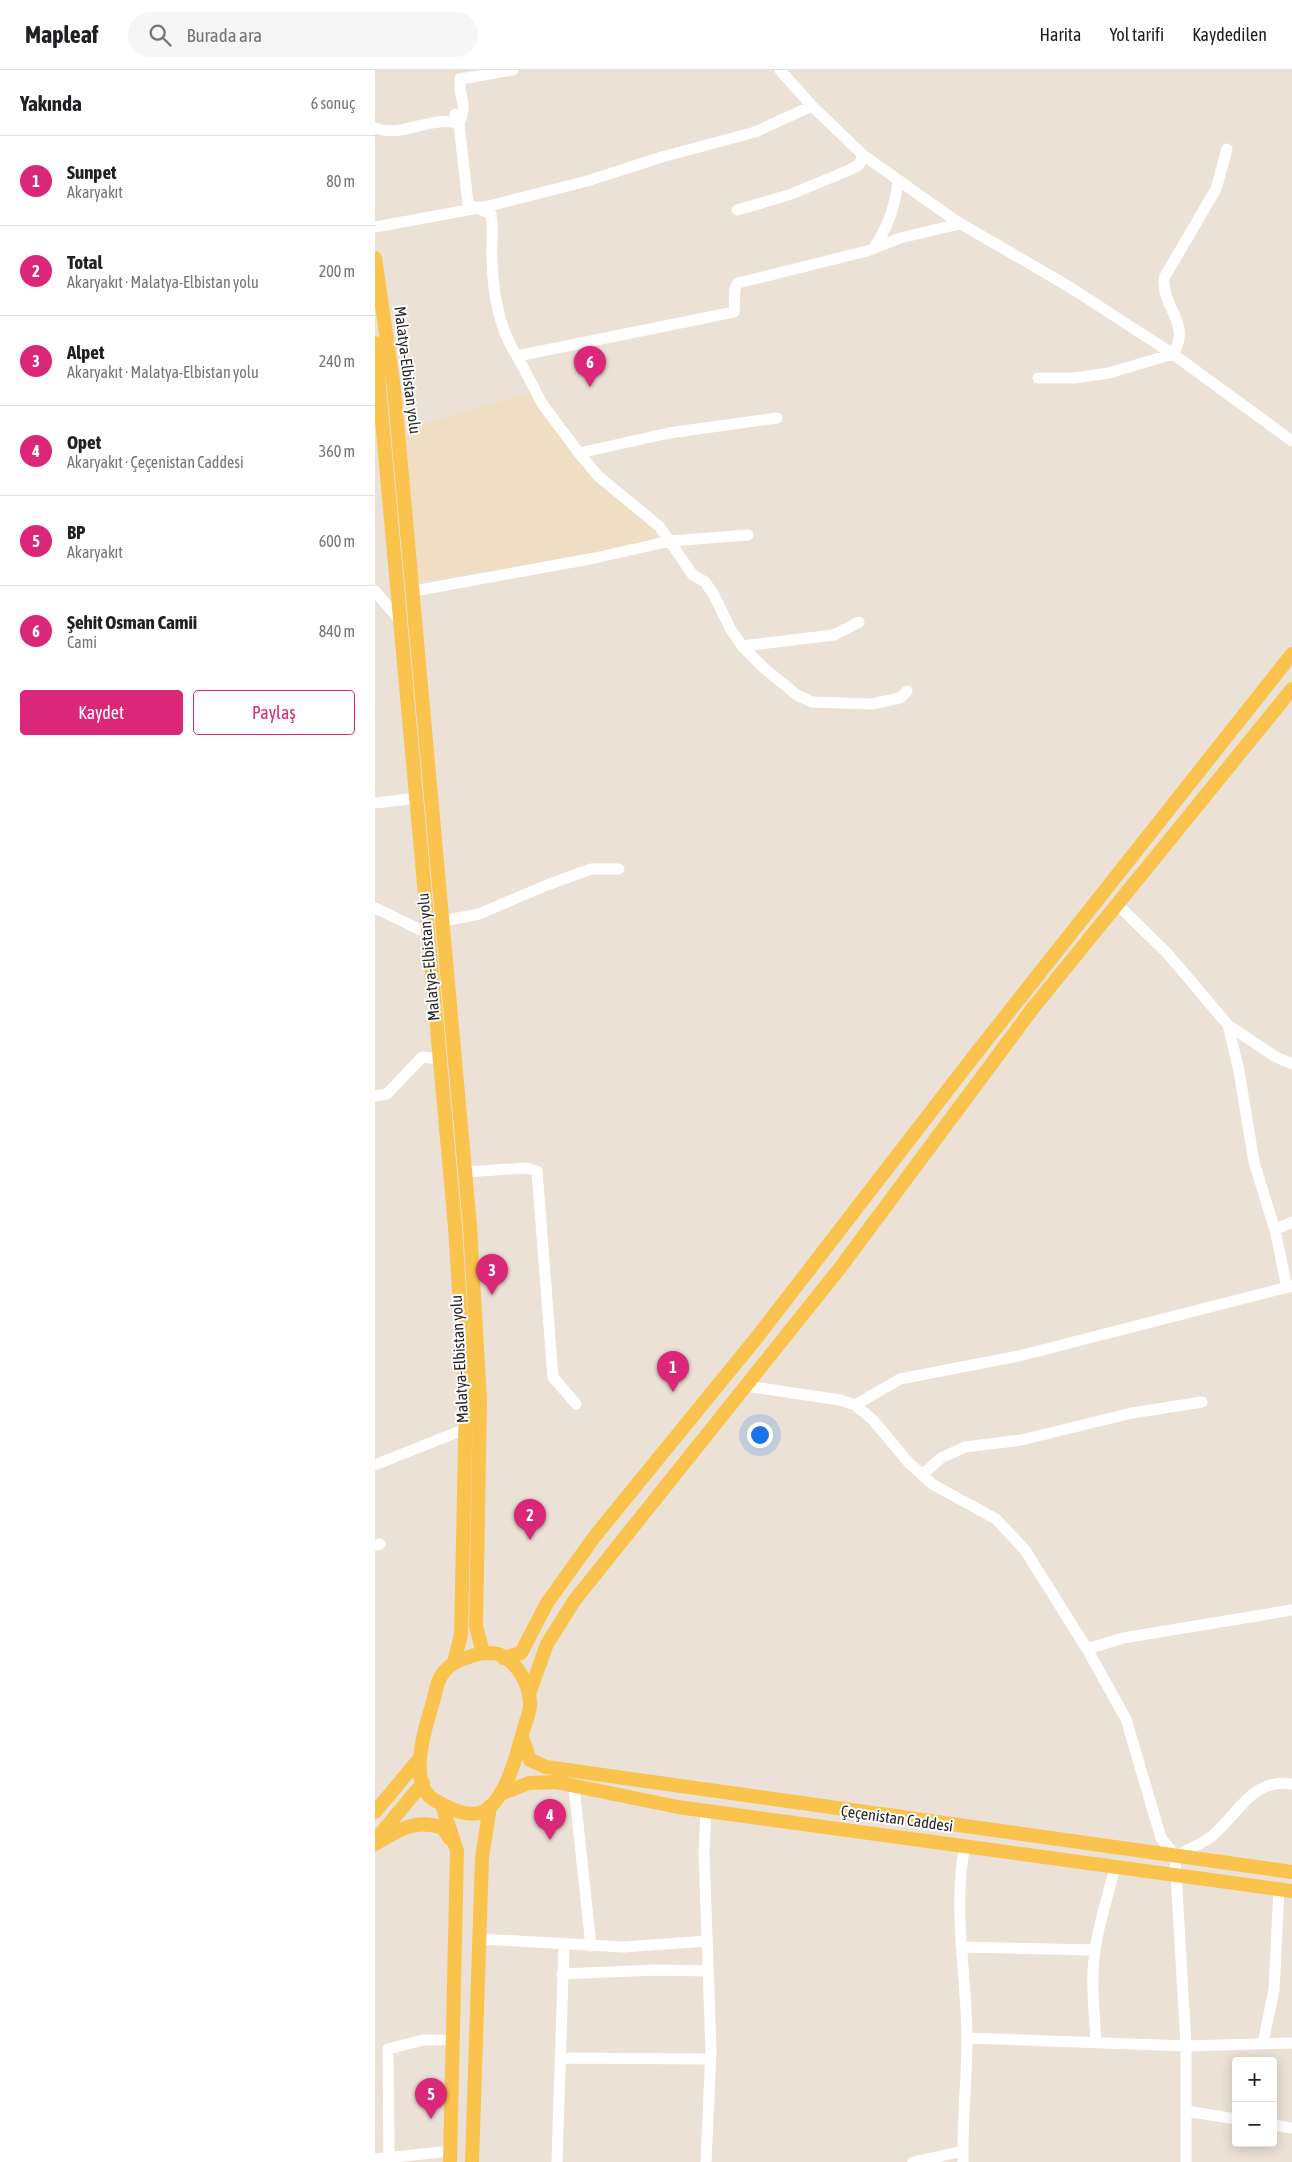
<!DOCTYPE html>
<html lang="tr">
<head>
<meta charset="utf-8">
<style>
	body { margin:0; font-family:"Asap Condensed",sans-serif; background:#f6f6f6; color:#202124 }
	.controls { position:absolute; right:15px; bottom:15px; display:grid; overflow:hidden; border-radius:5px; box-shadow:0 2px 12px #0003 }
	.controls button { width:45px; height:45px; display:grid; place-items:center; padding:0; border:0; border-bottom:1px solid #e0e0e0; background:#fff; color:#202124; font:25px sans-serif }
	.you { position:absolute; left:384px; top:1364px; width:18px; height:18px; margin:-12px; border:4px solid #fff; border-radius:50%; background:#1a73e8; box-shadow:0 0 0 8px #1a73e833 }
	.badge { display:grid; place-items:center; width:32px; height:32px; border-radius:50%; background:#db2777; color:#fff; font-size:16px; font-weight:700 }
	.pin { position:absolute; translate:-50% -41px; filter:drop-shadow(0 1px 2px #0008) }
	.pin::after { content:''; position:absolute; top:26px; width:18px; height:15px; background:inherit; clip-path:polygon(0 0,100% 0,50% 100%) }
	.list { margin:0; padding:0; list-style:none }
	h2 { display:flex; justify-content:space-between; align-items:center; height:65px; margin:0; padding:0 20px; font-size:21px }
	h2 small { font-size:16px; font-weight:400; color:#757577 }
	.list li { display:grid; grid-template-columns:32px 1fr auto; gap:15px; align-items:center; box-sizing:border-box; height:90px; padding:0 20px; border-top:1px solid #e0e0e0 }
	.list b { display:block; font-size:19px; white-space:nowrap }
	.list p { margin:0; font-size:16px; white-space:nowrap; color:#757577 }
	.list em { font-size:16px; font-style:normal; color:#757577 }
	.actions { display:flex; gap:10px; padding:15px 20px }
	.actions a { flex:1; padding:11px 0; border:1px solid #db2777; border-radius:5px; text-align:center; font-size:18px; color:#db2777 }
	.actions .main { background:#db2777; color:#fff }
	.icon { flex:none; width:28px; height:28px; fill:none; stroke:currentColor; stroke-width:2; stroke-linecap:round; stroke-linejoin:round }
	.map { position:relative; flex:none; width:917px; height:2092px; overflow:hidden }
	header { display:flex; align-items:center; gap:30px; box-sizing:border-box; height:70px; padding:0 25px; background:#fff; border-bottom:1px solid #e0e0e0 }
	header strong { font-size:24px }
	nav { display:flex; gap:28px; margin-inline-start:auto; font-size:18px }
	.search { width:350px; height:45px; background:#f6f6f6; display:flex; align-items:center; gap:12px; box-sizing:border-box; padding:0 18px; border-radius:28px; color:#757577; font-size:19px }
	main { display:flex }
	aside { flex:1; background:#fff }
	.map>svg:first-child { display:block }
	.education { fill:#efdec4 }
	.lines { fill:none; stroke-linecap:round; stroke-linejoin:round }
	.minor { stroke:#fff; stroke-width:11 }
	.major { stroke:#fac34d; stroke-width:14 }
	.labels { text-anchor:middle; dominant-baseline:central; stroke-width:4; stroke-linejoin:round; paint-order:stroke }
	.street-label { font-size:16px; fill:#272727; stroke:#fff }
</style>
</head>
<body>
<header>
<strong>Mapleaf</strong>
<div class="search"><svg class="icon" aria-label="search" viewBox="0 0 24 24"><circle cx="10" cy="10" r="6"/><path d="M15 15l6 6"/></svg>Burada ara</div>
<nav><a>Harita</a><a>Yol tarifi</a><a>Kaydedilen</a></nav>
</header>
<main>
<aside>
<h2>Yakında<small>6 sonuç</small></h2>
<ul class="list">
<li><span class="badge">1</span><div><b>Sunpet</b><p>Akaryakıt</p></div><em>80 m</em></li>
<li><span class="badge">2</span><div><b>Total</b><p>Akaryakıt · Malatya-Elbistan yolu</p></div><em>200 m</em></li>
<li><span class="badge">3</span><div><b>Alpet</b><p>Akaryakıt · Malatya-Elbistan yolu</p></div><em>240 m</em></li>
<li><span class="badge">4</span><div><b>Opet</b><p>Akaryakıt · Çeçenistan Caddesi</p></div><em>360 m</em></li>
<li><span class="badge">5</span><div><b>BP</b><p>Akaryakıt</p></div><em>600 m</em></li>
<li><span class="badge">6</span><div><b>Şehit Osman Camii</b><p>Cami</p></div><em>840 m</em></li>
</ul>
<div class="actions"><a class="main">Kaydet</a><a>Paylaş</a></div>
</aside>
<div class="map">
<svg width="917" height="2092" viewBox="0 0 917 2092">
	<rect width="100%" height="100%" fill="#ebe1d7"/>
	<path class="education" d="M 154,323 L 197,384 L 233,422 L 282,459 L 281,470 L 164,494 L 47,511 L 41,505 L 31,359 Z"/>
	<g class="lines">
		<path class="minor" d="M 405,0 L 437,36 L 488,85 L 581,151 L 693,216 L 798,284 L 917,371
			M 80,44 L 84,54 L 93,134 L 116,144 C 119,160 116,174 117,190 C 118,222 124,259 142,286
			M 0,58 C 28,69 57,44 84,54 C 94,31 83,30 85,9 L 138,0
			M 362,140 L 414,125 L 472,101 L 484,95 L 488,85
			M 0,157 L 114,136 L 212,111 L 287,87 L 380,62 L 437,36
			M 499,178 C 513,157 521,134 523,110
			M 663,308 L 699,308 L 734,303 L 798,284 C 817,254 787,239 789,208 L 841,119 L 852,79
			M 204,383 L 294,363 L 402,348
			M 0,521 L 26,552
			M 39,521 L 220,488 L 295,471 L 373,465
			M 367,576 L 459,565 L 484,552
			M 532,621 L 525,628 L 497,634 L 437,632 L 422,625 L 390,599 L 367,576 L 355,558 L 339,525 L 330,512 L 317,504 L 285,457 L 223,406 L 204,383 L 168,335 L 142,286 L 359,242 L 360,218 L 363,213 L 492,181 L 525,168 L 580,155 L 581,151
			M 0,733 L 42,728
			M 743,835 L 792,883 L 853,955 L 899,986 L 917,994
			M 0,838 L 54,864
			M 68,851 L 104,844 L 172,815 L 216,799 L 244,799
			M 853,955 L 864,1001 L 879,1092 L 900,1160 L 912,1218
			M 0,1026 L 12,1024 L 47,987 L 65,989
			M 90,1102 L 151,1098 L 162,1101 L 178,1307 L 201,1334
			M 900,1160 L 917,1152
			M 371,1316 L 465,1330 L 480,1335 L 498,1350 L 534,1393 L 557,1414 L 621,1449 L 650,1480 L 712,1579 L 751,1649 L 786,1768 L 800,1786 L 811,1976 L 811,2092
			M 480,1335 L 525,1309 L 644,1286 L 917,1216
			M 0,1395 L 90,1359
			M 547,1405 L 566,1388 L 590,1377 L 646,1370 L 757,1343 L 827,1332
			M 0,1475 L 5,1474
			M 712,1579 L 748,1568 L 917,1540
			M 199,1717 L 216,1876
			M 800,1786 C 812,1780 827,1774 837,1766 C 864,1744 876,1708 917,1714
			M 104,1869 L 249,1877 L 332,1871
			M 586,1877 L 720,1880
			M 187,1904 L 281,1900 L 333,1901
			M 592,1968 L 811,1976 L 917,1973
			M 721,1972 C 720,1949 717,1926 718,1903 C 719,1867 731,1833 740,1798
			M 888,1973 L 899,1920 L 904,1820
			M 185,1988 L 335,1989
			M 811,2041 L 861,2049
			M 898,2055 L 917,2058
			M 14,2088 L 13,1979 L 48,1970 L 78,1970
			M 0,2089 L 76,2081
			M 182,2092 L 189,1875
			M 331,2092 L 336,1980 L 329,1782 L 331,1740
			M 538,2092 L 588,2081
			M 588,2092 C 587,2051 592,2010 592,1970 C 592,1905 577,1840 590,1775"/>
		<path class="major" d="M 0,188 L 19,318 L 95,1156 L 105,1330 L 101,1556 L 108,1583
			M 0,273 L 80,1157 L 91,1330 L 86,1565 L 79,1592
			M 108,1583 C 112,1583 119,1583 123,1584 C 142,1591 154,1614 155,1632 C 156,1641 151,1650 149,1658 C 143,1680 130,1737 104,1743 C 89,1746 74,1738 61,1731 C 31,1716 50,1659 57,1635 C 60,1626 61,1614 66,1606 C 75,1591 92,1587 108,1583 Z
			M 128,1588 L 146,1583 L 172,1533 L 220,1466 L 383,1266 L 599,986 L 917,584
			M 154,1624 L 172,1574 L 199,1531 L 465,1198 L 658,938 L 917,619
			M 147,1667 L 155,1690 L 171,1697 L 917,1802
			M 125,1724 L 154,1713 L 180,1712 L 303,1737 L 917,1821
			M 67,1735 L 82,1781 L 75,2092
			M 0,1742 L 45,1688
			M 2,1768 L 48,1713
			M 0,1774 C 24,1760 40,1748 68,1758 L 75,1769
			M 97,2092 L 107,1788 L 115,1736"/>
	</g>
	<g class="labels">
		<g class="street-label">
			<text transform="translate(33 300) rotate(83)">Malatya-Elbistan yolu</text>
			<text transform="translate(53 887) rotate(-95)">Malatya-Elbistan yolu</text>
			<text transform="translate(84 1289) rotate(-93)">Malatya-Elbistan yolu</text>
			<text transform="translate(522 1748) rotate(8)">Çeçenistan Caddesi</text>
		</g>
	</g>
</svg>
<div class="controls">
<button>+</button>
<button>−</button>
</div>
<div class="you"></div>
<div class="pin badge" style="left:298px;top:1322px">1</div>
<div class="pin badge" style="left:155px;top:1470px">2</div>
<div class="pin badge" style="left:117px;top:1225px">3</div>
<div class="pin badge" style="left:175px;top:1770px">4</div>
<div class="pin badge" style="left:56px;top:2049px">5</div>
<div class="pin badge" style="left:215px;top:317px">6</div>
</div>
</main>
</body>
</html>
